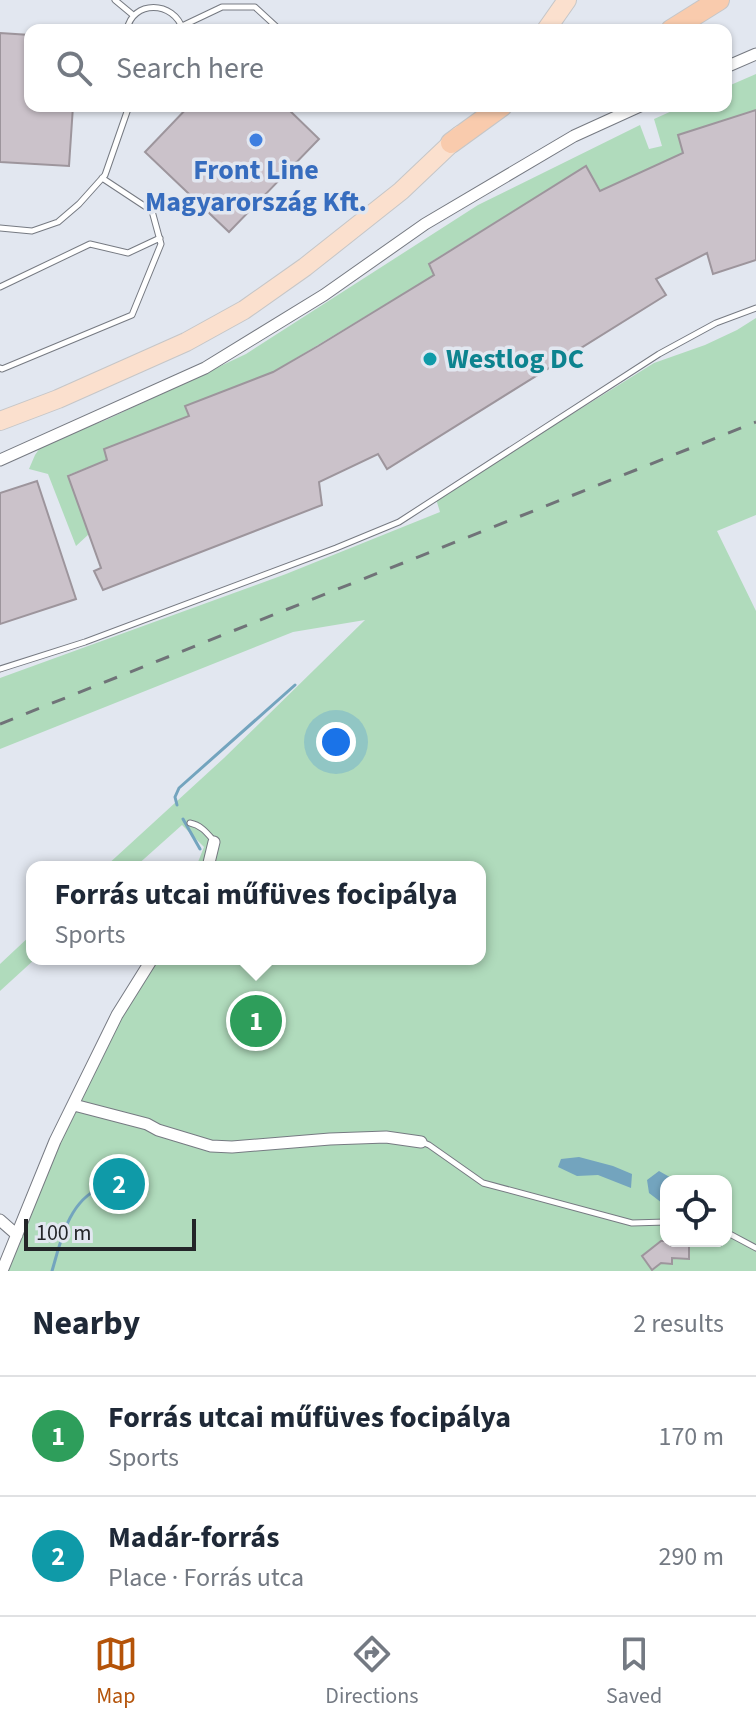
<!DOCTYPE html>
<html lang="en">
<head>
<meta charset="utf-8">
<style>
	body { margin:0; font-family:"Source Sans 3",sans-serif; background:#f2f2f3; color:#1f2937 }
	.controls { position:absolute; right:24px; bottom:24px; display:grid; overflow:hidden; border-radius:16px; box-shadow:0 2px 6px #0004 }
	.controls button { width:72px; height:72px; display:grid; place-items:center; padding:0; border:0; border-bottom:2px solid #e0e1e3; background:#fff; color:#1f2937; font:40px sans-serif }
	.scale { position:absolute; left:24px; bottom:20px; width:172px; box-sizing:border-box; padding-left:8px; border:4px solid #232528; border-top:0; font-size:22px; line-height:28px; white-space:nowrap; color:#232528; -webkit-text-stroke:6px #e2e7f0; paint-order:stroke }
	.you { position:absolute; left:336px; top:742px; width:28px; height:28px; margin:-20px; border:6px solid #fff; border-radius:50%; background:#1a73e8; box-shadow:0 0 0 12px #1a73e833 }
	.badge { display:grid; place-items:center; width:52px; height:52px; border-radius:50%; background:#b45309; color:#fff; font-size:26px; font-weight:700 }
	.pin { position:absolute; translate:-50% -50%; border:4px solid #fff; box-shadow:0 2px 8px #0006 }
	.popup { position:absolute; left:26px; top:861px; width:460px; height:104px; box-sizing:border-box; display:grid; place-content:center; border-radius:16px; background:#fff; filter:drop-shadow(0 2px 6px #0005); font-size:26px; white-space:nowrap; color:#747a83 }
	.popup b { font-size:30px; color:#1f2937 }
	.popup::after { content:''; position:absolute; left:50%; top:100%; margin-left:-16px; border:16px solid transparent; border-top-color:#fff }
	.list { margin:0; padding:0; list-style:none }
	h2 { display:flex; justify-content:space-between; align-items:center; height:104px; margin:0; padding:0 32px; font-size:34px }
	h2 small { font-size:26px; font-weight:400; color:#747a83 }
	.list li { display:grid; grid-template-columns:52px 1fr auto; gap:24px; align-items:center; box-sizing:border-box; height:120px; padding:0 32px; border-top:2px solid #e0e1e3 }
	.list b { display:block; font-size:30px; white-space:nowrap }
	.list p { margin:0; font-size:26px; white-space:nowrap; color:#747a83 }
	.list em { font-size:26px; font-style:normal; color:#747a83 }
	.icon { flex:none; width:44px; height:44px; fill:none; stroke:currentColor; stroke-width:2; stroke-linecap:round; stroke-linejoin:round }
	.map { position:relative; flex:none; width:756px; height:1271px; overflow:hidden }
	.search { position:absolute; background:#fff; box-shadow:0 2px 6px #0004; left:24px; right:24px; top:24px; height:88px; display:flex; align-items:center; gap:20px; box-sizing:border-box; padding:0 28px; border-radius:16px; color:#747a83; font-size:30px }
	.sheet { height:344px; background:#fff }
	nav { display:flex; justify-content:space-around; align-items:center; box-sizing:border-box; height:112px; border-top:2px solid #e0e1e3; background:#fff; font-size:22px; color:#747a83 }
	nav a { display:grid; justify-items:center; gap:4px }
	nav .on { color:#b45309 }
	.map>svg:first-child { display:block }
	.green { fill:#b0dbbc; fill-rule:evenodd }
	.water { fill:#73a4be }
	.lines { fill:none; stroke-linecap:round; stroke-linejoin:round }
	.stream { stroke:#73a4be; stroke-width:3 }
	.building { fill:#cbc2ca; stroke:#9d959c; stroke-width:2 }
	.service-casing { stroke:#767a82; stroke-width:7 }
	.minor-casing { stroke:#767a82; stroke-width:13 }
	.primary-casing { stroke:#c6c6c7; stroke-width:20 }
	.motorway-casing { stroke:#c6c6c7; stroke-width:22 }
	.service { stroke:#fff; stroke-width:5 }
	.minor { stroke:#fff; stroke-width:11 }
	.primary { stroke:#fbe0ce; stroke-width:18 }
	.motorway { stroke:#f9cbad; stroke-width:20 }
	.rail { stroke:#707378; stroke-width:3; stroke-dasharray:14 14; stroke-linecap:butt }
	.shop-dot { fill:#3f7fe0; stroke:#e2e7f0; stroke-width:3 }
	.culture-dot { fill:#0f9aa8; stroke:#e2e7f0; stroke-width:3 }
	.labels { text-anchor:middle; dominant-baseline:central; stroke-width:7; stroke-linejoin:round; paint-order:stroke }
	.shop-label { font-size:28px; font-weight:bold; fill:#366cbe; stroke:#e2e7f0 }
	.culture-label { font-size:28px; font-weight:bold; fill:#0d838f; stroke:#e2e7f0; text-anchor:start }
</style>
</head>
<body>
<div class="map">
<svg width="756" height="1271" viewBox="0 0 756 1271">
	<rect width="100%" height="100%" fill="#e2e7f0"/>
	<path class="green" d="M 756,74 L 756,110 L 683,153 L 603,194 L 586,166 L 429,263 L 434,275 L 273,372 L 107,460 L 68,475 L 89,534 L 76,546 L 48,474 L 29,469 L 35,455 L 44,442 L 106,420 L 246,354 L 478,205 L 640,125 L 649,149 L 662,146 L 654,119 L 683,106 L 726,106 L 726,87 Z
		M 756,318 L 756,515 L 717,531 L 756,611 L 756,1271 L 2,1271 L 55,1141 L 146,959 L 480,959 L 480,867 L 196,867 L 204,847 L 182,825 L 135,867 L 105,867 L 224,758 L 365,620 L 293,632 L 0,749 L 0,678 L 286,574 L 440,512 L 436,499 L 654,363 L 705,345 L 737,330 ZM 666,1181 L 726,1181 L 726,1241 L 666,1241 Z
		M 32,934 L 32,959 L 35,959 L 0,991 L 0,964 Z"/>
	<path class="water" d="M 579,1157 L 613,1166 L 632,1174 L 631,1188 L 598,1175 L 577,1176 L 558,1167 L 561,1159 Z
		M 659,1171 L 675,1180 L 681,1181 L 666,1181 L 666,1203 L 662,1203 L 649,1193 L 647,1180 Z"/>
	<g class="lines">
		<path class="stream" d="M 177,805 L 175,797 L 179,788 L 295,685
			M 183,819 L 200,849
			M 52,1271 C 61,1241 68,1202 100,1188 C 105,1185 113,1185 119,1184"/>
	</g>
	<path class="building" d="M 0,33 L 30,35 L 30,106 L 73,106 L 69,166 L 0,162 Z
		M 189,106 L 285,106 L 319,139 L 229,232 L 145,152 Z
		M 756,110 L 756,260 L 713,274 L 707,253 L 656,279 L 666,295 L 387,469 L 378,454 L 319,482 L 322,505 L 103,590 L 94,571 L 101,568 L 68,476 L 107,460 L 104,449 L 189,416 L 185,406 L 273,372 L 318,346 L 434,275 L 429,264 L 586,166 L 600,191 L 683,153 L 678,135 Z
		M 37,481 L 76,599 L 0,624 L 0,493 Z
		M 661,1241 L 671,1241 L 672,1244 L 689,1244 L 689,1259 L 672,1258 L 672,1264 L 661,1263 L 652,1270 L 642,1256 Z"/>
	<g class="lines">
		<defs>
			<path id="service" d="M 115,0 L 133,15
				M 182,26 L 222,7 L 255,7 L 280,30
				M 127,30 C 132,0 174,0 183,30
				M 0,228 L 32,231 L 58,222 L 79,204 L 105,175 L 129,106
				M 0,287 L 90,244 L 128,253 L 160,238
				M 0,368 L 2,369 L 132,315 L 161,244 L 152,211 L 102,178
				M 0,669 L 85,642 L 336,548 L 399,522 L 659,354 L 716,323 L 756,308
				M 190,823 C 201,825 207,833 214,841
				M 422,1142 L 429,1145 L 483,1183 L 632,1223 L 666,1222
				M 726,1232 L 756,1248"/>
			<path id="minor" d="M 726,67 L 756,54
				M 0,460 L 205,368 L 324,295 L 425,224 L 574,136 L 640,106
				M 208,867 L 214,842
				M 74,1105 L 147,1124 L 158,1130 L 211,1146 L 232,1147 L 330,1139 L 386,1137 L 421,1142
				M 0,1220 L 17,1235
				M 2,1271 L 55,1141 L 117,1015 L 152,959"/>
			<path id="primary" d="M 546,30 L 567,0
				M 0,421 L 58,399 L 186,342 L 244,310 L 305,267 L 401,191 L 460,135"/>
			<path id="motorway" d="M 671,30 L 719,0
				M 451,143 L 502,106"/>
		</defs>
		<use href="#service" class="service-casing"/>
		<use href="#minor" class="minor-casing"/>
		<use href="#primary" class="primary-casing"/>
		<use href="#motorway" class="motorway-casing"/>
		<use href="#service" class="service"/>
		<use href="#minor" class="minor"/>
		<use href="#primary" class="primary"/>
		<use href="#motorway" class="motorway"/>
		<path class="rail" d="M 0,724 L 756,422"/>
	</g>
	<circle class="shop-dot" cx="256" cy="140" r="8"/>
	<circle class="culture-dot" cx="430" cy="359" r="8"/>
	<g class="labels">
		<g class="shop-label">
			<text x="256" y="170">Front Line<tspan x="256" dy="32">Magyarország Kft.</tspan></text>
		</g>
		<g class="culture-label">
			<text x="446" y="359">Westlog DC</text>
		</g>
	</g>
</svg>
<div class="controls">
<button><svg class="icon" aria-label="locate" viewBox="0 0 24 24"><circle cx="12" cy="12" r="6"/><path d="M12 2v4M12 18v4M2 12h4M18 12h4"/></svg></button>
</div>
<div class="scale">100 m</div>
<div class="you"></div>
<div class="pin badge" style="left:256px;top:1021px;background:#2e9e5b">1</div>
<div class="popup"><b>Forrás utcai műfüves focipálya</b>Sports</div>
<div class="pin badge" style="left:119px;top:1184px;background:#0f9aa8">2</div>
<div class="search"><svg class="icon" aria-label="search" viewBox="0 0 24 24"><circle cx="10" cy="10" r="6"/><path d="M15 15l6 6"/></svg>Search here</div>
</div>
<section class="sheet">
<h2>Nearby<small>2 results</small></h2>
<ul class="list">
<li><span class="badge" style="background:#2e9e5b">1</span><div><b>Forrás utcai műfüves focipálya</b><p>Sports</p></div><em>170 m</em></li>
<li><span class="badge" style="background:#0f9aa8">2</span><div><b>Madár-forrás</b><p>Place · Forrás utca</p></div><em>290 m</em></li>
</ul>
</section>
<nav>
<a class="on"><svg class="icon" aria-label="map" viewBox="0 0 24 24"><path d="M3 6l6-2 6 2 6-2v14l-6 2-6-2-6 2zM9 4v14M15 6v14"/></svg>Map</a>
<a><svg class="icon" aria-label="directions" viewBox="0 0 24 24"><path d="M12 3l9 9-9 9-9-9zM9 14v-3h6M13 9l2 2-2 2"/></svg>Directions</a>
<a><svg class="icon" aria-label="saved" viewBox="0 0 24 24"><path d="M7 4h10v16l-5-4-5 4z"/></svg>Saved</a>
</nav>
</body>
</html>
